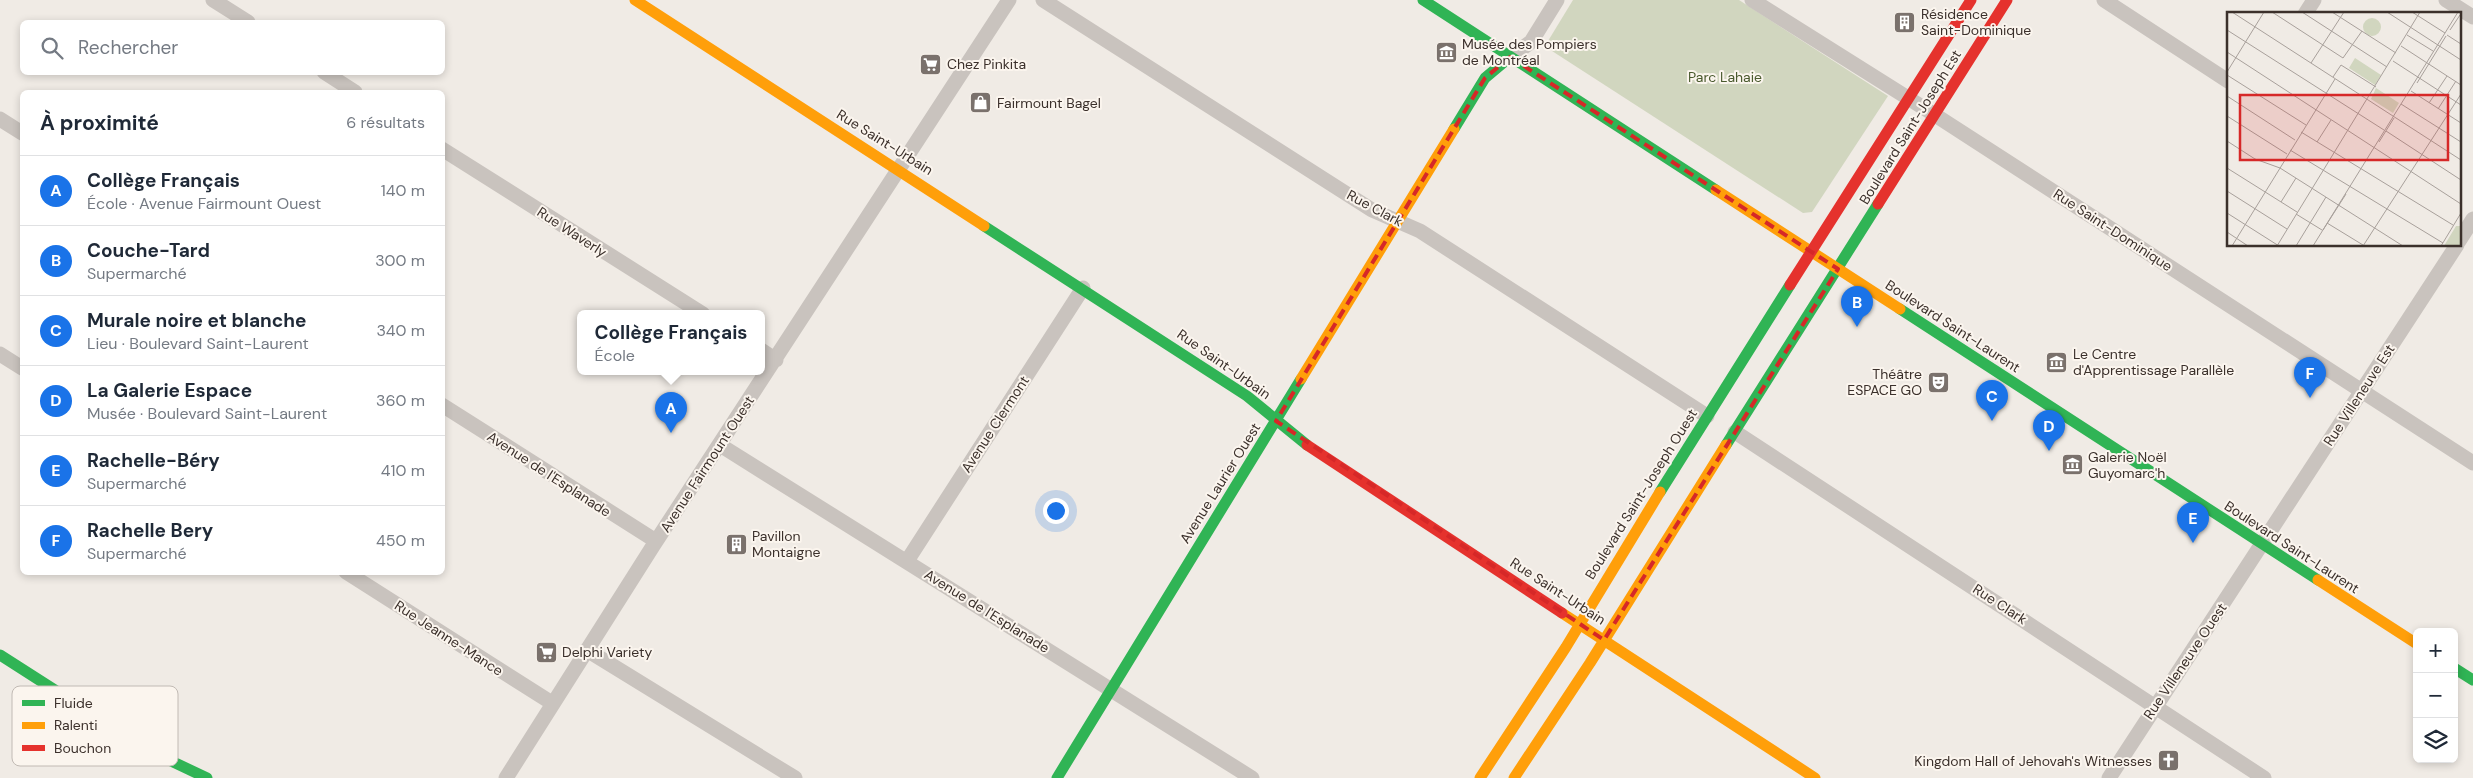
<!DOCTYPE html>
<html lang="fr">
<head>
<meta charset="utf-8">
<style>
	body { margin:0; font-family:"DM Sans",sans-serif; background:#f6f6f7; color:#1f2937 }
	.controls { position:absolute; right:15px; bottom:15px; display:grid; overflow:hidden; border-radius:8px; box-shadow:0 2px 8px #0003 }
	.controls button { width:45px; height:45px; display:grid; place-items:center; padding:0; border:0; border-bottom:1px solid #e0e1e3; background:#fff; color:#1f2937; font:25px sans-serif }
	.you { position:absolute; left:1055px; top:510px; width:18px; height:18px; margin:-12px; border:4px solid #fff; border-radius:50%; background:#1a73e8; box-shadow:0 0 0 8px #1a73e833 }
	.badge { display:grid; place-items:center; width:32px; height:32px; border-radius:50%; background:#1a73e8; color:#fff; font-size:16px; font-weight:700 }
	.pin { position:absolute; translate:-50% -41px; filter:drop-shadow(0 1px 2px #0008) }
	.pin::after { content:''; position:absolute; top:26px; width:18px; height:15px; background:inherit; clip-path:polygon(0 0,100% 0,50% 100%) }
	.popup { position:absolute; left:577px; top:310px; width:188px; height:65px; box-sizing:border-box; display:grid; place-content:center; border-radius:8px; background:#fff; filter:drop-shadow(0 1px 4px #0005); font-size:16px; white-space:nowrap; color:#747a83 }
	.popup b { font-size:19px; color:#1f2937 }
	.popup::after { content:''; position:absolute; left:50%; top:100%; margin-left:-10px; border:10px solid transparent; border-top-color:#fff }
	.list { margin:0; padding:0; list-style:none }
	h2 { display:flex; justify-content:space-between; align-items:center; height:65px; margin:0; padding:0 20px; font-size:21px }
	h2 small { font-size:16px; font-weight:400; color:#747a83 }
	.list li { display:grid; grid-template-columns:32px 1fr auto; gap:15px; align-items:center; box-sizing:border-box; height:70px; padding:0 20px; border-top:1px solid #e0e1e3 }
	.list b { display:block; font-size:19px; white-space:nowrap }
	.list p { margin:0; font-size:16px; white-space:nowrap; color:#747a83 }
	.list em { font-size:16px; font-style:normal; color:#747a83 }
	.icon { flex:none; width:28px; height:28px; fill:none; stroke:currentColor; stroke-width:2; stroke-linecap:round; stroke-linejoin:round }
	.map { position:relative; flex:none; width:2473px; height:778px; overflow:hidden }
	.search { position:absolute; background:#fff; box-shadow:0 2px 8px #0003; left:20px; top:20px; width:425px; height:55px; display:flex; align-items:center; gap:12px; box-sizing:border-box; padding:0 18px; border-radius:8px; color:#747a83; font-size:19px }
	.panel { position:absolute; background:#fff; box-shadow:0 2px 8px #0003; left:20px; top:90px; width:425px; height:485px; border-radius:8px }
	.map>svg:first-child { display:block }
	.green { fill:#d1d6bf }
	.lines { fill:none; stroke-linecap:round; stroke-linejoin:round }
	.street { stroke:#c9c3be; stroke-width:15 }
	.fast { stroke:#30b455; stroke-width:11 }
	.slow { stroke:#ff9f0a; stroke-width:11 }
	.jam { stroke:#e5322d; stroke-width:11 }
	.marked { fill:none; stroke:#d62828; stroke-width:4; stroke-dasharray:10 6; stroke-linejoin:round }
	.labels { text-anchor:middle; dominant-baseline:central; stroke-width:4; stroke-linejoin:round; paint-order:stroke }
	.poi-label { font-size:14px; fill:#3b302b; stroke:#fbf5ee; text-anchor:start }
	.park-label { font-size:14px; fill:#4a5a2e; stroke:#fbf5ee }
	.street-label { font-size:14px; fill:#3b302b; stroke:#fbf5ee }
	.inset-road { fill:none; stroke:#a8a09b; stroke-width:1 }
	.view { fill:#d62828; fill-opacity:0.15; stroke:#d62828; stroke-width:2.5 }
	.inset-edge { fill:none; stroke:#3b302b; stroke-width:2.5 }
	.key { fill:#fbf5ee; stroke:#c1bab4; stroke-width:1 }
	.key-label { font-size:14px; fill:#3b302b }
</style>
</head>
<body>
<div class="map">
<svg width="2473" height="778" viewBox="0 0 2473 778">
	<rect width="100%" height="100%" fill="#f0ebe5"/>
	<path class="green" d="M 1573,0 L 1739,0 L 1888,96 L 1812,212 L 1803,213 L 1552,51 L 1548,41 Z"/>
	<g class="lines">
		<path class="street" d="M 213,0 L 248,22
			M 1043,0 L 1372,210 L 1420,231 L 1707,416
			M 1752,0 L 1935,115 L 2473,463
			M 2104,0 L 2228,81
			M 2446,0 L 2473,17
			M 2305,14 L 2314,0
			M 1510,57 L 1531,42 L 1557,0
			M 324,72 L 355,92
			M 0,119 L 22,133
			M 442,149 L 703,314
			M 2459,241 L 2473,219
			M 761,350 L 776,360
			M 0,354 L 22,368
			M 442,405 L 656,541
			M 1735,432 L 2264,778
			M 720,445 L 1252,778
			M 907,561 L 1083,288
			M 346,572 L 552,703
			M 587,650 L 795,778
			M 506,778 L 653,546 L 1009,0
			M 2109,778 L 2457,245"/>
		<path class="fast" d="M 1423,0 L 1716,190
			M 1454,129 L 1485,78 L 1510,57
			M 984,226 L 1247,396 L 1307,445
			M 1900,309 L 2318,580
			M 1726,445 L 1878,204
			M 1660,492 L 1790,285
			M 0,655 L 150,751 L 207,778
			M 2454,668 L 2473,680
			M 1057,778 L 1301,379"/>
		<path class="slow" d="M 635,0 L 984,226
			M 1716,190 L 1900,309
			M 1301,379 L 1454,129
			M 2318,580 L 2417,644
			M 1562,613 L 1815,778
			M 1480,778 L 1566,647 L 1660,492
			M 1514,778 L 1590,663 L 1726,445"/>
		<path class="jam" d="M 1878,204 L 2007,0
			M 1790,285 L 1971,0
			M 1307,445 L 1562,613"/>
	</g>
	<path class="marked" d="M 1510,57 L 1838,269 L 1604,640 L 1276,421 L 1485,78 Z"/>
	<defs>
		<symbol id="building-square" viewBox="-11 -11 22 22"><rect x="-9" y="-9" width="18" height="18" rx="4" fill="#7a716c" stroke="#fbf5ee"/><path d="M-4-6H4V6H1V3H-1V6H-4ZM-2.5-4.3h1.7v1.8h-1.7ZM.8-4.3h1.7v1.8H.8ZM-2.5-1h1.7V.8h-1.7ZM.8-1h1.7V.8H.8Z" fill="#fff"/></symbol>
		<symbol id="museum-square" viewBox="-11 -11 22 22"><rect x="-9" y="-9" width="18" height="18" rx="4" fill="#7a716c" stroke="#fbf5ee"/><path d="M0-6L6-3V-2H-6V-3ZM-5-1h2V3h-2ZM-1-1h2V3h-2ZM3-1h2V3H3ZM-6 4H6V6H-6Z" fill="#fff"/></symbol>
		<symbol id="supermarket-square" viewBox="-11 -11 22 22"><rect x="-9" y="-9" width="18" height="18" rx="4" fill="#7a716c" stroke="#fbf5ee"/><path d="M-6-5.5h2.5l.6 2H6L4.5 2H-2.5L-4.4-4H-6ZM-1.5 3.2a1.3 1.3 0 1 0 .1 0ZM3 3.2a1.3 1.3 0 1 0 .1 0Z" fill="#fff"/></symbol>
		<symbol id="shop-square" viewBox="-11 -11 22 22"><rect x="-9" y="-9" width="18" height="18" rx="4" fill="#7a716c" stroke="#fbf5ee"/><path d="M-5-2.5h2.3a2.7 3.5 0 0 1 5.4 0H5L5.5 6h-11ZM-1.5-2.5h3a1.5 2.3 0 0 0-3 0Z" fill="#fff"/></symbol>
		<symbol id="theatre-square" viewBox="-11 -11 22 22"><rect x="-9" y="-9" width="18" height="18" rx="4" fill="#7a716c" stroke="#fbf5ee"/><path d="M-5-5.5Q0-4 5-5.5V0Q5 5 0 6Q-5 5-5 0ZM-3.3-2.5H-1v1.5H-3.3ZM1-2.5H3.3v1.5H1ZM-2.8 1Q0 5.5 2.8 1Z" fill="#fff"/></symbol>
		<symbol id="church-square" viewBox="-11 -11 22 22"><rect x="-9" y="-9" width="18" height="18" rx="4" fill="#7a716c" stroke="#fbf5ee"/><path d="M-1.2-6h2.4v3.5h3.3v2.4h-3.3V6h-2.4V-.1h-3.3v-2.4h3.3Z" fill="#fff"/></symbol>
	</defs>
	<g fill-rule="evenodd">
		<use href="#building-square" x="1892" y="10" width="25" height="25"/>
		<use href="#museum-square" x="1434" y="40" width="25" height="25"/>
		<use href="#supermarket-square" x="918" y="52" width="25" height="25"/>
		<use href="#shop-square" x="968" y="90" width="25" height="25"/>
		<use href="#museum-square" x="2044" y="350" width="25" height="25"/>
		<use href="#theatre-square" x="1926" y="370" width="25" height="25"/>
		<use href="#museum-square" x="2060" y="452" width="25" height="25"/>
		<use href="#building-square" x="724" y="532" width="25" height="25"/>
		<use href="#supermarket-square" x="534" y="640" width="25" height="25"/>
		<use href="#church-square" x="2156" y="748" width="25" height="25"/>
	</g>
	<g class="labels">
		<g class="poi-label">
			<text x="1921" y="14">Résidence<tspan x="1921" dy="16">Saint-Dominique</tspan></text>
			<text x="1462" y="44">Musée des Pompiers<tspan x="1462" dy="16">de Montréal</tspan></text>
			<text x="947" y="64">Chez Pinkita</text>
			<text x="997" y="103">Fairmount Bagel</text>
			<text x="2073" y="354">Le Centre<tspan x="2073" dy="16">d'Apprentissage Parallèle</tspan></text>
			<text x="1922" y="374" text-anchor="end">Théâtre<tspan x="1922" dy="16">ESPACE GO</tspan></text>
			<text x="2088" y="457">Galerie Noël<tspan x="2088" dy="16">Guyomarc'h</tspan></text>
			<text x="752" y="536">Pavillon<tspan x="752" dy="16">Montaigne</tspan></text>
			<text x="562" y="652">Delphi Variety</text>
			<text x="2152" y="761" text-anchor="end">Kingdom Hall of Jehovah's Witnesses</text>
		</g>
		<g class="park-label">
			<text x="1725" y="77">Parc Lahaie</text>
		</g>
		<g class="street-label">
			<text transform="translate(1910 127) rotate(-58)">Boulevard Saint-Joseph Est</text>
			<text transform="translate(885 142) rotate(32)">Rue Saint-Urbain</text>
			<text transform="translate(1375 208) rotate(28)">Rue Clark</text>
			<text transform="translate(2113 230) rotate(33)">Rue Saint-Dominique</text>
			<text transform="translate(572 232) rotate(33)">Rue Waverly</text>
			<text transform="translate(1953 326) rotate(33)">Boulevard Saint-Laurent</text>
			<text transform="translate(1224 364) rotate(35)">Rue Saint-Urbain</text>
			<text transform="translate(2359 395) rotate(-57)">Rue Villeneuve Est</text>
			<text transform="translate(995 424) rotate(-57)">Avenue Clermont</text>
			<text transform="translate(707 464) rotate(-57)">Avenue Fairmount Ouest</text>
			<text transform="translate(549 474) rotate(33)">Avenue de l'Esplanade</text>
			<text transform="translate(1220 483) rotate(-58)">Avenue Laurier Ouest</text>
			<text transform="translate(1641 494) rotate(-58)">Boulevard Saint-Joseph Ouest</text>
			<text transform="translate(2292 547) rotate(33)">Boulevard Saint-Laurent</text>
			<text transform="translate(1558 591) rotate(33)">Rue Saint-Urbain</text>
			<text transform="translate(2000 604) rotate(33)">Rue Clark</text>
			<text transform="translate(987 611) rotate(32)">Avenue de l'Esplanade</text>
			<text transform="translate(449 638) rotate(33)">Rue Jeanne-Mance</text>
			<text transform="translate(2185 661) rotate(-56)">Rue Villeneuve Ouest</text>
		</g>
	</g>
	<g transform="translate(2227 12)">
		<rect width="234" height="234" fill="#f0ebe5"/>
		<path d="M136 15a9 9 0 1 1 18 0a9 9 0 1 1-18 0ZM 128,46 L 154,63 L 148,73 L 122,56 ZM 149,76 L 172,91 L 166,101 L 144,87 ZM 229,214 L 234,214 L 234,234 L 217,234 Z" fill="#d1d6bf"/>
		<path class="inset-road" d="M 5,0 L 234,148M 45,0 L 116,46 L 135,19M 75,0 L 160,55M 105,0 L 169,41M 160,0 L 234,48M 185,0 L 218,21M 0,18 L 157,118M 223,18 L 233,3M 180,23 L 206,39M 220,23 L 234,32M 174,34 L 234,73M 0,40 L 234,192M 166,49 L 234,93M 84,51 L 117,0M 0,60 L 37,0M 0,63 L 79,113M 106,65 L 114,53 L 149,75M 190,71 L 219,24M 184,79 L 234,111M 0,84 L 68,128M 202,91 L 220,64M 174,92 L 234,130M 211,97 L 229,69M 0,104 L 60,142M 159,119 L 234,168M 74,120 L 226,213M 0,129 L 28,147 L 53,156 L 176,234M 90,130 L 104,108M 152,130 L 167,106M 63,138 L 216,231M 0,156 L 70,200M 0,179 L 60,217M 54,190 L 69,166M 0,201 L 52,234M 69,202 L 95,218M 100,211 L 136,233M 96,218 L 119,182M 0,220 L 21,234M 5,234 L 108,67M 50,234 L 193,0M 69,234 L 99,185M 86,234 L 231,0M 136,234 L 234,82M 214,234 L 234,201"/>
		<path class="view" d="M 13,83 L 221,83 L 221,148 L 13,148 Z"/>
		<rect width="234" height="234" class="inset-edge"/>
	</g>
	<rect x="12" y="686" width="166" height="80" rx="8" class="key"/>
	<rect x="22" y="700" width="23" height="6" fill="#30b455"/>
	<rect x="22" y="722" width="23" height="7" fill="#ff9f0a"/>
	<rect x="22" y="745" width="23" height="6" fill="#e5322d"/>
	<g class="key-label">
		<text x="54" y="708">Fluide</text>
		<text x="54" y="730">Ralenti</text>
		<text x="54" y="753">Bouchon</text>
	</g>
</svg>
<div class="controls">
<button>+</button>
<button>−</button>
<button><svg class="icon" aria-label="layers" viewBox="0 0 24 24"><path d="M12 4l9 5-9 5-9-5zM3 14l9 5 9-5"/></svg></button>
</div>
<div class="you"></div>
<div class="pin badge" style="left:671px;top:433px">A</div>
<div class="popup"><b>Collège Français</b>École</div>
<div class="pin badge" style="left:1857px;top:327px">B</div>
<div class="pin badge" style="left:1992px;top:421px">C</div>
<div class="pin badge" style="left:2049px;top:451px">D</div>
<div class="pin badge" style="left:2193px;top:543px">E</div>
<div class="pin badge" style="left:2310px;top:398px">F</div>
<div class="search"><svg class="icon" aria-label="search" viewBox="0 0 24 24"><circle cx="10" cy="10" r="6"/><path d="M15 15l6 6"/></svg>Rechercher</div>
<section class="panel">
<h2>À proximité<small>6 résultats</small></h2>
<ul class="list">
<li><span class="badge">A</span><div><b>Collège Français</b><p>École · Avenue Fairmount Ouest</p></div><em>140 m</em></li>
<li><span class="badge">B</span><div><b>Couche-Tard</b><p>Supermarché</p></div><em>300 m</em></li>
<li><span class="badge">C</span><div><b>Murale noire et blanche</b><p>Lieu · Boulevard Saint-Laurent</p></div><em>340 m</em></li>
<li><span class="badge">D</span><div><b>La Galerie Espace</b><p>Musée · Boulevard Saint-Laurent</p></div><em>360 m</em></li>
<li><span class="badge">E</span><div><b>Rachelle-Béry</b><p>Supermarché</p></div><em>410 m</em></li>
<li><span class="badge">F</span><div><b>Rachelle Bery</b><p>Supermarché</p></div><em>450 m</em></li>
</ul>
</section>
</div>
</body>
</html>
